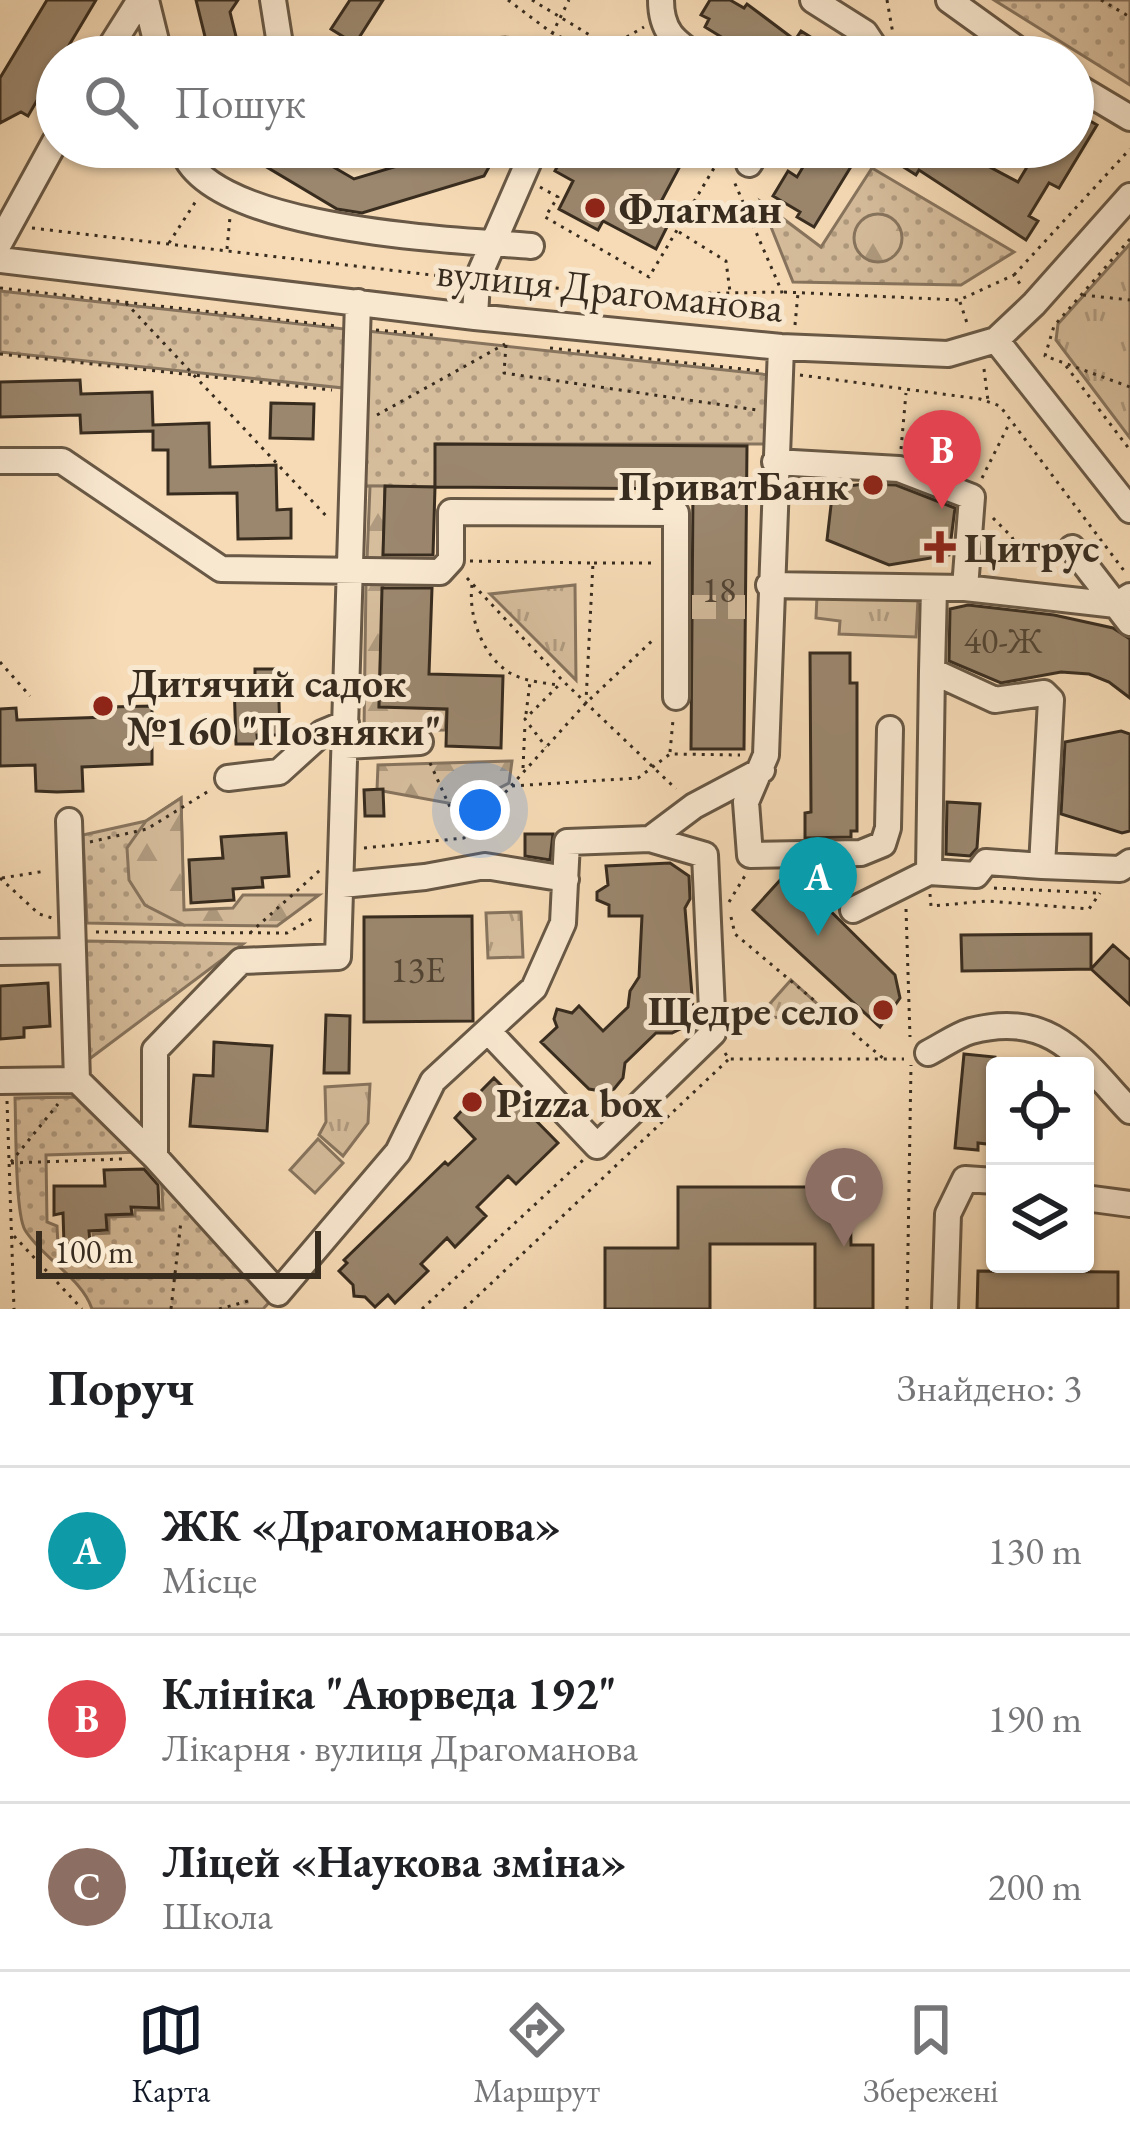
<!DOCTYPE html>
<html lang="uk">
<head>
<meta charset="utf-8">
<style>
	body { margin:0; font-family:"EB Garamond",serif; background:#f6f6f6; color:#202124 }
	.controls { position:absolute; right:36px; bottom:36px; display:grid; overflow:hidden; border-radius:12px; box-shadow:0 3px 9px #0004 }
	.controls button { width:108px; height:108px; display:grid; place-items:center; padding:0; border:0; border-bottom:3px solid #e0e0e0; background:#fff; color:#202124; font:60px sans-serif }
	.scale { position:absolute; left:36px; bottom:30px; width:285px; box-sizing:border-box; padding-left:12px; border:6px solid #382c1f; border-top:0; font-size:33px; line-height:42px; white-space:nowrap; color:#382c1f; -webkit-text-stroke:9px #f9e8d0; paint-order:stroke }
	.you { position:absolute; left:480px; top:810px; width:42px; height:42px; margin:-30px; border:9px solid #fff; border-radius:50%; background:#1a73e8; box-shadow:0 0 0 18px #1a73e833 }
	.badge { display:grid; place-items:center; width:78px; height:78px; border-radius:50%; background:#111827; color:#fff; font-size:39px; font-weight:700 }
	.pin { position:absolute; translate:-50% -99px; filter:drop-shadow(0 3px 6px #0008) }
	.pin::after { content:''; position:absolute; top:63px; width:42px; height:36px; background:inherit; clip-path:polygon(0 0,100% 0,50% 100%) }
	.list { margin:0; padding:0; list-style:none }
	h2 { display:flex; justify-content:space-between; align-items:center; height:156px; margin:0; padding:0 48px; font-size:51px }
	h2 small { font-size:39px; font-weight:400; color:#757577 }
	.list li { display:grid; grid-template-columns:78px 1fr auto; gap:36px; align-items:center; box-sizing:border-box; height:168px; padding:0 48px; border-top:3px solid #e0e0e0 }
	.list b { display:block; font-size:45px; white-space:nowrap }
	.list p { margin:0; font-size:39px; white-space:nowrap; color:#757577 }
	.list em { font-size:39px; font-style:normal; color:#757577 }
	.icon { flex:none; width:66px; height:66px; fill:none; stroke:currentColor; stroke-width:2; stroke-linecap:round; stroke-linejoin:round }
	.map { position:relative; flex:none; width:1130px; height:1309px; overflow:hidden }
	.search { position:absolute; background:#fff; box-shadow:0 3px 9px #0004; left:36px; right:36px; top:36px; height:132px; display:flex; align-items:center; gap:30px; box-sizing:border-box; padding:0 42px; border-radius:66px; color:#757577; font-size:45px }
	.sheet { height:660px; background:#fff }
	nav { display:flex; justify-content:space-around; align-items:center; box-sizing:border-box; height:168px; border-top:3px solid #e0e0e0; background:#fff; font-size:33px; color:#757577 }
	nav a { display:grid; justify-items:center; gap:6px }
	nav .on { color:#111827 }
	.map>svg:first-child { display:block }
	.grass { fill:url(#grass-dots); stroke:#87745e; stroke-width:3 }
	.forest { fill:url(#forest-firs); stroke:#87745e; stroke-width:3 }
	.park { fill:url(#park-tufts); stroke:#87745e; stroke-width:3 }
	.garden { fill:#d6bd9c; stroke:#87745e; stroke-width:3 }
	.building { fill:#9b876e; stroke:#382c1f; stroke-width:3 }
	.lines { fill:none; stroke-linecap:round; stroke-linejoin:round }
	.minor-tunnel { stroke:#d0b898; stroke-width:24; stroke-dasharray:24 12; stroke-linecap:butt }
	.minor-casing { stroke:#685845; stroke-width:30 }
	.path { stroke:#382c1f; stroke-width:3; stroke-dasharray:3 6; stroke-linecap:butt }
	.minor { stroke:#f9e8d0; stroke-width:24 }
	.poi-dot { fill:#8f2418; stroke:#f9e8d0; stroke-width:4.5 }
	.labels { text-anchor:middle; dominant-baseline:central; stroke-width:10; stroke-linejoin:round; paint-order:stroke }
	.number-label { font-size:36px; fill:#514333 }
	.poi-label { font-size:42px; font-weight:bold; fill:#382c1f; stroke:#f9e8d0; text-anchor:start }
	.street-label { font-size:42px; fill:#382c1f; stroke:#f9e8d0 }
</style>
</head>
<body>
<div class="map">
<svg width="1130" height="1309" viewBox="0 0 1130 1309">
	<defs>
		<pattern id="grass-dots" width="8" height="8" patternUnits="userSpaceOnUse" patternTransform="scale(3)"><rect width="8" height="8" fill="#d6bd9c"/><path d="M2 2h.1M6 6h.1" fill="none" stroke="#af9a7f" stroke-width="1.8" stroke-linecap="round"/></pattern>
		<pattern id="forest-firs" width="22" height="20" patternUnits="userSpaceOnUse" patternTransform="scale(3)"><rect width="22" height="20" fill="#d6bd9c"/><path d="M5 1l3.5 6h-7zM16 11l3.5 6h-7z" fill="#af9a7f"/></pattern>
		<pattern id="park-tufts" width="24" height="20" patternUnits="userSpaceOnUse" patternTransform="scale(3)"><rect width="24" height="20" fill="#d6bd9c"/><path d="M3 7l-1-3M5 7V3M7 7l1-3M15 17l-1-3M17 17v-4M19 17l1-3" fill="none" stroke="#af9a7f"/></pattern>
	</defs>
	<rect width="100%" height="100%" fill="#f6dbb6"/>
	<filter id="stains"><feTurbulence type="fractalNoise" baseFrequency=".00167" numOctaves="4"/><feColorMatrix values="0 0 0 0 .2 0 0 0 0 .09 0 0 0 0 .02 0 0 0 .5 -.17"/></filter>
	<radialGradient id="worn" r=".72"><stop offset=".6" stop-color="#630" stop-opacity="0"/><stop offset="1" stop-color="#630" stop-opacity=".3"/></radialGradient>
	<path class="grass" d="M 994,0 L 1130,0 L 1130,85 Z
		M 872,168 L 1014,252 L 961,285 L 793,282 L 761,202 L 821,247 Z
		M 0,291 L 354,330 L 353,389 L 0,352 Z
		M 358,330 L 779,376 L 777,444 L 436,444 L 435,487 L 356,486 Z
		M 181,798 L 184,925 L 87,923 L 83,835 L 146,821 Z
		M 85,941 L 243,944 L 88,1060 Z
		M 82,1097 L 139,1152 L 46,1155 L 47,1222 L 57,1226 L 58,1246 L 94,1245 L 93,1234 L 109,1233 L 109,1217 L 135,1216 L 135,1210 L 163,1210 L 161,1170 L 278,1293 L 263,1309 L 92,1309 C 82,1278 42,1258 25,1230 C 15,1213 16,1123 15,1098 Z"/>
	<path class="forest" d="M854 238a24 24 0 1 1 48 0a24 24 0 1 1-48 0Z
		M 370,486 L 385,486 L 383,560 L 367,560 Z
		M 366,581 L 383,582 L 379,706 L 447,709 L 445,730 L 364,731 Z
		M 512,761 L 509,783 L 464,806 L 377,790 L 378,765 Z
		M 181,798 L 184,910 L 233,908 L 243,895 L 319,895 L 277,926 L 184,925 L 145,905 L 129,880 L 127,848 L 146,821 Z"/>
	<path class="park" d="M 1130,244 L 1130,438 L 1056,340 L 1058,324 Z
		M 575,585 L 576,680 L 490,594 Z
		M 817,596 L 918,599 L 916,637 L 839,634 L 840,621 L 816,618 Z
		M 521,912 L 523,957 L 488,958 L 486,913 Z
		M 791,980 L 834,1019 L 758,1017 Z
		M 370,1084 L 368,1123 L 343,1156 L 319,1135 L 326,1122 L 325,1087 Z"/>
	<path class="garden" d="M 318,1139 L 343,1163 L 315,1193 L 290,1170 Z"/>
	<path class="building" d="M 47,0 L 96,0 L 62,57 L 57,57 L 57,66 L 28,116 L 21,112 L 0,123 L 0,78 Z
		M 196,0 L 238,0 L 230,12 L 241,57 L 210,57 Z
		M 350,0 L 383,0 L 355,44 L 331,29 Z
		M 710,0 L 730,0 L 744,8 L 747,4 L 795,40 L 801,31 L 822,44 L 825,39 L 838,47 L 835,52 L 843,57 L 754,57 L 705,27 L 709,19 L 701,15 Z
		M 1073,111 L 1097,125 L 1059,188 L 1049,183 L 1029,216 L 1038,221 L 1026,240 L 919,170 L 916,175 L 872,147 L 952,147 L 1018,182 L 1039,147 L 1073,147 Z
		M 233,147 L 299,147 L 354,179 L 461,147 L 500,147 L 484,176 L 362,213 L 337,209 Z
		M 568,147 L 591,147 L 619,162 L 627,147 L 675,147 L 687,153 L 655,213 L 670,221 L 656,249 L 603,221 L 598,230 L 559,209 L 573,181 L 555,171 Z
		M 815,147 L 863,147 L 814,227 L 797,217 L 800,212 L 773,196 L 788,171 L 797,177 Z
		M 80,380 L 81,394 L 152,392 L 153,425 L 209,423 L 210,467 L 276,465 L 277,510 L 291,509 L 291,538 L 238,539 L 237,493 L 168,494 L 168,450 L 153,450 L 153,431 L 81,433 L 80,415 L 0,417 L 0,382 Z
		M 271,403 L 314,404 L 313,439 L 270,438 Z
		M 435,444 L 747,446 L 744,749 L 691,749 L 693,489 L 435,487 Z
		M 864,484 L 896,485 L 955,508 L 949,555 L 889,565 L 827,540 L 833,488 Z
		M 385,486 L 435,487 L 433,555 L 383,555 Z
		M 382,588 L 432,588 L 429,674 L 503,676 L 501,748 L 446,746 L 447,709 L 379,707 Z
		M 968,605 L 1054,615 L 1113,628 L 1130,639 L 1130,698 L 1109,682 L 1089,674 L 1061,672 L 1001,683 L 949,661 L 950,609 Z
		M 810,653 L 850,653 L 850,683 L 857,683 L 857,831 L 851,831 L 851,837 L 805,838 L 805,813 L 811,812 Z
		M 255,669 L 278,669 L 280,735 L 257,735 L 258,744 L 236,744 L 234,682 L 255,681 Z
		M 152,706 L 152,764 L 82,767 L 83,791 L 57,792 L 36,791 L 35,765 L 0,766 L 0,709 L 16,708 L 17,720 L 109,717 L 109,707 Z
		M 1121,731 L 1130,734 L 1130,831 L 1122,833 L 1061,814 L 1065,742 Z
		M 383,789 L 384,816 L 365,816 L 364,790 Z
		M 947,802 L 980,804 L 977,848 L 970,856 L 946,854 Z
		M 286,833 L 289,876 L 262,878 L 263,887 L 233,889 L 234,900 L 191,903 L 189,860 L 223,858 L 221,837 Z
		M 525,834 L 553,834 L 550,860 L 525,856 Z
		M 670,863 L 689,876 L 690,899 L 685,908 L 693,1008 L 682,1028 L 672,1033 L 656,1033 L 625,1063 L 623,1078 L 614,1089 L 607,1092 L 589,1089 L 541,1042 L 557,1027 L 554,1019 L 557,1009 L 572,1013 L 579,1006 L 603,1031 L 628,1007 L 630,991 L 639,977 L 642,916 L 609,916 L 609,905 L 597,900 L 597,892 L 608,885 L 606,866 Z
		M 782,878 L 797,878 L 895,975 L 900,998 L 880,1027 L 753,910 Z
		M 472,916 L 473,1021 L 364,1022 L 364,917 Z
		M 1091,934 L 1091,969 L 962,971 L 961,935 Z
		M 1113,945 L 1130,960 L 1130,1005 L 1091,969 Z
		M 48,983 L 50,1026 L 24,1028 L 24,1037 L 0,1039 L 0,986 Z
		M 326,1015 L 350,1016 L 349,1073 L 324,1073 Z
		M 214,1042 L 272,1046 L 267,1131 L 190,1126 L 194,1075 L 213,1076 Z
		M 964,1054 L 995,1057 L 995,1145 L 978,1143 L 978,1150 L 955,1148 Z
		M 494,1078 L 558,1143 L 516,1184 L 508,1176 L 477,1207 L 486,1216 L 455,1247 L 447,1238 L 421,1264 L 428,1271 L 395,1303 L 388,1295 L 375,1307 L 365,1297 L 354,1296 L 353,1285 L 339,1271 L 347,1263 L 344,1260 L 445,1162 L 448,1165 L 475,1139 L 455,1118 L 465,1107 L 462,1102 L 466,1094 L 472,1091 L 478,1094 Z
		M 144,1169 L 158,1185 L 159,1208 L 131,1207 L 132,1214 L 106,1215 L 107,1230 L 89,1231 L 90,1242 L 64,1244 L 63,1213 L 54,1215 L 54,1186 L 105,1186 L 104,1170 Z
		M 678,1187 L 850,1187 L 851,1245 L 873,1245 L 873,1309 L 815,1309 L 815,1244 L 710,1244 L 710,1309 L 605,1309 L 605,1248 L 678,1248 Z
		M 978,1271 L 1118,1272 L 1118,1309 L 977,1309 Z"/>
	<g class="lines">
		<path class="minor-tunnel" d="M 692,607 L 745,607"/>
		<defs>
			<path id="minor" d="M 146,0 L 160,57
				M 273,0 L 282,57
				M 661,0 C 661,31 674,41 698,57
				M 813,0 L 865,33 L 881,57
				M 949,0 L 1028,57
				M 104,57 L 140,0
				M 490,57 C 502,48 510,49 522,57
				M 1073,84 L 1130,118
				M 182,147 C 203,231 459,240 531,246
				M 749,164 L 760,147
				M 0,242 L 57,138
				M 0,260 L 475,317 L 781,347 L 948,354 L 996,340 L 1034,304 L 1130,196
				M 475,317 L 477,280 L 535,147
				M 996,340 L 1130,510
				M 781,347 L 766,755 L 746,802 L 750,855 L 861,853 L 883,844 L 888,828 L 890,729
				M 0,461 L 62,461 L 221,569 L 440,572 L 451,560 L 451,512 L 676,513 L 676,697
				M 775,462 L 899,469 L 972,497 L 965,588
				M 1072,548 L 1130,623
				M 769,585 L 965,588 L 1116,605 L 1130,596
				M 934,588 L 932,671 L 995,700 L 1044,693 L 1051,700 L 1042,866 L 1120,869 L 1130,862
				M 345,746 L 420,742
				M 228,778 L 279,772 L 322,733 L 346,723
				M 69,821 L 77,1080 L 155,1157 L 278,1293 L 398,1152 L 433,1081 L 534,988 L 563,923 L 567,842 L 650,839 L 694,806 L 762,770
				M 929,872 L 932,671
				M 342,885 L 425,877 L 485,866 L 566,879
				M 853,910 L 929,872 L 976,875 L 986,862 L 1042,866
				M 0,952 L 72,951
				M 488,1031 L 597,1146 L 713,1033 L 705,855 L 650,839
				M 928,1053 C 942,1046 957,1035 971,1031 C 1052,1009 1082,1060 1130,1111
				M 0,1081 L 77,1080
				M 155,1157 L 155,1050 L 241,961 L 338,957 L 358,302
				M 1085,1198 L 1130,1204
				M 945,1309 L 948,1214 L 965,1179 L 995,1181"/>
		</defs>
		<use href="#minor" class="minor-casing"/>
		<path class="path" d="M 508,0 L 552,33 L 604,57
			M 532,0 L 626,57
			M 887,0 L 893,34
			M 1101,0 L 1130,17
			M 611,46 L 644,27
			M 544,50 L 569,0
			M 719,147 L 726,165
			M 540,187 L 558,197 L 545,217 L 649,277 L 720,158
			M 32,228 L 457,278
			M 679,232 L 726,261 L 730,292
			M 1130,239 L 1054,326 L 1045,356 L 1130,387
			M 169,243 L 196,201
			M 227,249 L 230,217
			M 1014,275 L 1130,149
			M 502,282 L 619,295 L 782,292 L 733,179
			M 0,288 L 337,326
			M 784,292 L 959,300 L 1014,275 L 1022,287
			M 1083,295 L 1130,300
			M 960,302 L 968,326
			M 126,303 L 329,519
			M 795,325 L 798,293
			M 376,330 L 433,335
			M 506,345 L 504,373 L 757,410
			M 550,348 L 761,371
			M 0,354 L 332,390
			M 1066,366 L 1130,450
			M 984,369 L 988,401
			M 800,375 L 980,399 L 1000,406 L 1125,572
			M 377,415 L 505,344
			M 901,449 L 906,393
			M 982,478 L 1010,422
			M 993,518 L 1012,537 L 1026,570
			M 470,561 L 593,563 L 586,701
			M 594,563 L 651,563
			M 467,578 L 563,681 L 676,789
			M 472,585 C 468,615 482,656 510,673 C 524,681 543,683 559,685 L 525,719 L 546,747
			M 0,662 L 30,696
			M 526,714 L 530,682
			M 670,752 L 673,720
			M 430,763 L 463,836
			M 523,768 L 525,724
			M 512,786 L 638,778 L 670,754 L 740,755
			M 90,842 L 147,829 L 212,789
			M 364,848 L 464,838 L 586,703 L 653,640
			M 0,878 L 39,914 L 52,918
			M 2,878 L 46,871
			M 994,888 L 1098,893
			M 930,894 L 931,906 L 988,901 L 1089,909 L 1100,893
			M 729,902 L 746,874
			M 906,909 L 910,1037
			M 731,917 L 735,934 L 884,1059
			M 96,932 L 287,933 L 315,917
			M 250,933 L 320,870
			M 725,1053 L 729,1059 L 904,1059
			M 7,1101 L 14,1309
			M 11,1162 L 58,1104
			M 11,1163 L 122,1159
			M 14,1236 L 82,1309
			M 171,1309 L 181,1221
			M 219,1309 L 252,1300
			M 422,1309 L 583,1160
			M 464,1309 L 729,1059
			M 907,1309 L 911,1065"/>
		<use href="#minor" class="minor"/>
	</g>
	<g class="poi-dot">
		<circle cx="595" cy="208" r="12"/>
		<circle cx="873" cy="485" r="12"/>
		<path d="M934 529h12v12h12v12h-12v12h-12v-12h-12v-12h12z"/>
		<circle cx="103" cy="706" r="12"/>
		<circle cx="883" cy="1010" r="12"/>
		<circle cx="472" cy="1102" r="12"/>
	</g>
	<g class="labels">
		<g class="number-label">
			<text x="719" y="589">18</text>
			<text x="1003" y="640">40-Ж</text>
			<text x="418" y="969">13Е</text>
		</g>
		<g class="poi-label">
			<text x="619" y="208">Флагман</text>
			<text x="849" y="485" text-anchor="end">ПриватБанк</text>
			<text x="964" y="547">Цитрус</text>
			<text x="127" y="682">Дитячий садок<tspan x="127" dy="48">№160 "Позняки"</tspan></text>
			<text x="859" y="1010" text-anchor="end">Щедре село</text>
			<text x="496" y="1102">Pizza box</text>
		</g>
		<g class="street-label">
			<text transform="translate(610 289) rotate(6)">вулиця Драгоманова</text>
		</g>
	</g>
	<rect width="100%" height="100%" filter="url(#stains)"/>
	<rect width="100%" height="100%" fill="url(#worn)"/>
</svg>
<div class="controls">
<button><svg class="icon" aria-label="locate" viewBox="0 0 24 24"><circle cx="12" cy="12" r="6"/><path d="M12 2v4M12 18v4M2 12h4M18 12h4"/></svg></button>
<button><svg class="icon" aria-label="layers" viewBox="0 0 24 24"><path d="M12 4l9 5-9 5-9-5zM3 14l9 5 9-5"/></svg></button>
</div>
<div class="scale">100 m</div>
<div class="you"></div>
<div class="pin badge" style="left:818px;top:936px;background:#0f9aa8">A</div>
<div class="pin badge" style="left:942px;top:509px;background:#e0444e">B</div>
<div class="pin badge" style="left:844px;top:1247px;background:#8d6e63">C</div>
<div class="search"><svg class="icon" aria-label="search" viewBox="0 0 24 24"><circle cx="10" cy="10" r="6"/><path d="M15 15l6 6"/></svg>Пошук</div>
</div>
<section class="sheet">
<h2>Поруч<small>Знайдено: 3</small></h2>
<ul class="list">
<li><span class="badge" style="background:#0f9aa8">A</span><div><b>ЖК «Драгоманова»</b><p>Місце</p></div><em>130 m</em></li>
<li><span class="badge" style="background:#e0444e">B</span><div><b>Клініка &quot;Аюрведа 192&quot;</b><p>Лікарня · вулиця Драгоманова</p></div><em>190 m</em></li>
<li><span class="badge" style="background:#8d6e63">C</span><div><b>Ліцей «Наукова зміна»</b><p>Школа</p></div><em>200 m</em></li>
</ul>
</section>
<nav>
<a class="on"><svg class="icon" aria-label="map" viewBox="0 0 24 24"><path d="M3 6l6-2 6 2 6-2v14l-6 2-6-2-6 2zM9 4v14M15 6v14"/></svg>Карта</a>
<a><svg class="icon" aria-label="directions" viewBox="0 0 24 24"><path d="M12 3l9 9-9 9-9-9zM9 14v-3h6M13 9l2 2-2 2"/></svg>Маршрут</a>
<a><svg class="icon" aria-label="saved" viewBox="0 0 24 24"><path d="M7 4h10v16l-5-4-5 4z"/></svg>Збережені</a>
</nav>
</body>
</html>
